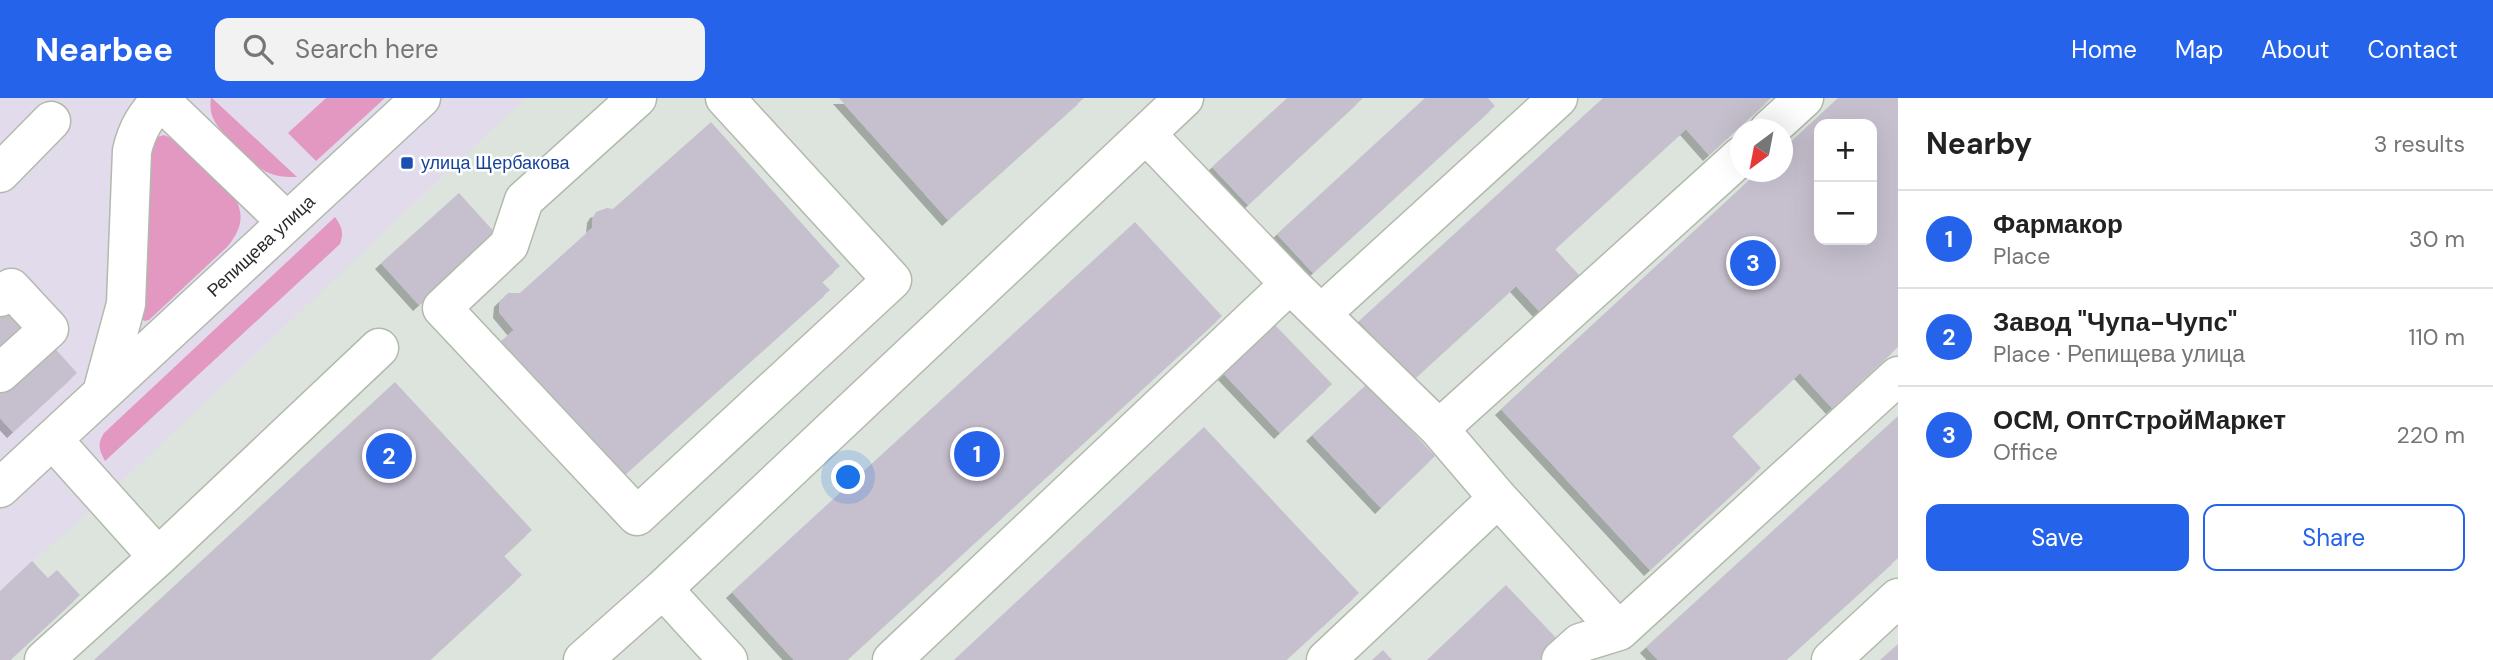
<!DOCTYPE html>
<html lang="en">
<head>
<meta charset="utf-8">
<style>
	body { margin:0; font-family:"DM Sans",sans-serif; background:#f2f2f2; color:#222 }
	.controls { position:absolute; right:21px; top:21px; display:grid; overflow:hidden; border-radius:14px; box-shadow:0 7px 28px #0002 }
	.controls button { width:63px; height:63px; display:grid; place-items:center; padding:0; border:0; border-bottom:2px solid #e0e0e0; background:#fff; color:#222; font:35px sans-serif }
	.compass { position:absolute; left:1730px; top:21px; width:63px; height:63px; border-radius:50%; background:#fff; box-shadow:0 7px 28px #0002; rotate:212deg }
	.you { position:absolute; left:849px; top:380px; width:24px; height:24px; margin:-18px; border:5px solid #fff; border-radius:50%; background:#1a73e8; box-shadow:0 0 0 10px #1a73e833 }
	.badge { display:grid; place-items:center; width:46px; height:46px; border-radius:50%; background:#2563eb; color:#fff; font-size:23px; font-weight:700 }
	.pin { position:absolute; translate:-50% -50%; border:4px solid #fff; box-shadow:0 2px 7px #0006 }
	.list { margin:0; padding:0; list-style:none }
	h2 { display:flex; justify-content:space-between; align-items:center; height:91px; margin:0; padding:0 28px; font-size:30px }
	h2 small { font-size:23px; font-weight:400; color:#767676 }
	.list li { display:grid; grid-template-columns:46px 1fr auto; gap:21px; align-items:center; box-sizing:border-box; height:98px; padding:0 28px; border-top:2px solid #e0e0e0 }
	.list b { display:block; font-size:26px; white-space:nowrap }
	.list p { margin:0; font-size:23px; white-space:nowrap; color:#767676 }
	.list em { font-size:23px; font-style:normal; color:#767676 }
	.actions { display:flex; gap:14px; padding:21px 28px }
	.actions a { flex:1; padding:16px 0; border:2px solid #2563eb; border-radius:14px; text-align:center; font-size:24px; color:#2563eb }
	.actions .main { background:#2563eb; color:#fff }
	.icon { flex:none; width:38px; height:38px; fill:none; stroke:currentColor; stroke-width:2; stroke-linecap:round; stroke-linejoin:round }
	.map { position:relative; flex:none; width:1898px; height:562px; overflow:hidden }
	header { display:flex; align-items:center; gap:42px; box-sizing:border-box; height:98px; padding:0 35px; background:#2563eb; color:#fff }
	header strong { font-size:33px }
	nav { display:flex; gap:38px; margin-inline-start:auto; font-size:24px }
	.search { width:490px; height:63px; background:#f2f2f2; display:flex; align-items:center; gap:18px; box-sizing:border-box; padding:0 24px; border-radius:14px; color:#767676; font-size:26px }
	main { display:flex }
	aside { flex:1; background:#fff }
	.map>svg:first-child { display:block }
	.industrial { fill:#dce4dd; fill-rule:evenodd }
	.green { fill:#e398c1 }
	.building { fill:#c6c0ce; fill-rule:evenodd; filter:url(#shadow) }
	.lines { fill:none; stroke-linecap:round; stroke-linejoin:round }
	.minor-casing { stroke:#b2baac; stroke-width:41 }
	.minor { stroke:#fff; stroke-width:38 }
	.transit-dot { fill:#1a4fb4; stroke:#fff; stroke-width:2.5 }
	.labels { text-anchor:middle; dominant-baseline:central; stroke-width:5; stroke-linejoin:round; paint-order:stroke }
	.transit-label { font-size:18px; fill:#164399; stroke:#fff; text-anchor:start }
	.street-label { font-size:18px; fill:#2a2a2a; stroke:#fff }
</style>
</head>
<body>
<header>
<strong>Nearbee</strong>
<div class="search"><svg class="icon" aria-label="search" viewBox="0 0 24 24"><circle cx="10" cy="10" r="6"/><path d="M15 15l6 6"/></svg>Search here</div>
<nav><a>Home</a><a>Map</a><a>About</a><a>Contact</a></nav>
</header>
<main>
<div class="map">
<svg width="1898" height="562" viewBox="0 0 1898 562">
	<defs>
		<filter id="shadow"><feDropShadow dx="-6" dy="6" stdDeviation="0" flood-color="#0004"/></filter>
	</defs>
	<rect width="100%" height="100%" fill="#e1dbec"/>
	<path class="industrial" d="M 525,0 L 1898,0 L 1898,562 L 0,562 L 0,493 L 104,400 ZM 1819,26 L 1872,26 L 1872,142 L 1819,142 ZM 1741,32 L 1783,32 L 1783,74 L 1741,74 Z"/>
	<path class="green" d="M 211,0 L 212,0 L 297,79 C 287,79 278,79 269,75 C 254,69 221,36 214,22 C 210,14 210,8 211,0 Z
		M 326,0 L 385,0 L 316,63 L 288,35 Z
		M 164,37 L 173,41 L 235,99 C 245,119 241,131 228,148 L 149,222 L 145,223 L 141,221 L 149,49 L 154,40 Z
		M 335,119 C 342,129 344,134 340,146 L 105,363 C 99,352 97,346 104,335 Z"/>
	<path class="building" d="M 839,0 L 1084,0 L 948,122 Z
		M 1287,0 L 1363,0 L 1248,107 L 1212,69 Z
		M 1425,0 L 1488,0 L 1495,8 L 1313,175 L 1277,136 Z
		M 1603,0 L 1771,0 L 1709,57 L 1686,31 L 1555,151 L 1580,178 L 1540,214 L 1516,188 L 1413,282 L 1359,223 Z
		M 1838,0 L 1898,0 L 1898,249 L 1832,310 L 1800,275 L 1732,338 L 1761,370 L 1650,472 L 1501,311 L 1758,74 L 1783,74 L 1783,51 ZM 1819,26 L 1872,26 L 1872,142 L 1819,142 Z
		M 711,24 L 840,168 L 822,184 L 830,192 L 622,379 L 501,243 L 514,232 L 499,214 L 500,203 L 508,195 L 520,195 L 592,130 L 593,119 L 596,114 L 607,110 L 613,111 Z
		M 459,95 L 497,137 L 419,207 L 381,165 Z
		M 1135,124 L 1222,218 L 847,562 L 794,562 L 732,494 Z
		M 44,212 L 0,253 L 0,216 Z
		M 1275,227 L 1332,286 L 1280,335 L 1224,276 Z
		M 51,246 L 77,275 L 13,334 L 0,320 L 0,293 Z
		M 395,284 L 532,432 L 504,458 L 522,477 L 430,562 L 94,562 Z
		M 1367,286 L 1435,358 L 1381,410 L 1312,337 Z
		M 1898,318 L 1898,460 L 1786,562 L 1658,562 L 1646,549 Z
		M 1204,329 L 1359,495 L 1286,562 L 954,562 Z
		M 32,463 L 48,480 L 57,472 L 80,497 L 10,562 L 0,562 L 0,493 Z
		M 1506,487 L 1559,543 L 1539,562 L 1427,562 Z
		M 1898,546 L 1898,562 L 1880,562 Z
		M 1383,552 L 1392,562 L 1372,562 Z"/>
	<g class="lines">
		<defs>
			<path id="minor" d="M 158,0 L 287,124
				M 637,0 L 524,102 L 509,147 L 442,210 L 637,418 L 892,182 L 725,0
				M 1769,32 L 1804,0
				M 1147,37 L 1290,186 L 1439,331 L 1498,400 L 1619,533
				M 0,75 L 51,23
				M 0,199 L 11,190 L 49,231 L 0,275
				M 1321,216 L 1558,0
				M 102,295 L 126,206 L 132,53 C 137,31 146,17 162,0
				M 1439,331 L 1741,58
				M 53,342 L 158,459 L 379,250
				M 0,390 L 421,0
				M 663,491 L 728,562
				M 44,562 L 158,459
				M 583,562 L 663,491 L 1184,0
				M 892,562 L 1290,186
				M 1326,562 L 1498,400
				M 1561,562 L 1580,545 L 1619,533 L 1898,278
				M 1831,562 L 1898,500"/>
		</defs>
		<use href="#minor" class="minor-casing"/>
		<use href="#minor" class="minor"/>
	</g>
	<rect class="transit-dot" x="400" y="58" width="14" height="14" rx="3.5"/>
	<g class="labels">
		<g class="transit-label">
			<text x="421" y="65">улица Щербакова</text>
		</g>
		<g class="street-label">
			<text transform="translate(261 148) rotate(-43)">Репищева улица</text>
		</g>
	</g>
</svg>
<div class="controls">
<button>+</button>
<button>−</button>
</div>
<svg class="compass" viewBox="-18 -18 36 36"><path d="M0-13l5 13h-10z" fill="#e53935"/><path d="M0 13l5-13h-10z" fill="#767676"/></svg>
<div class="you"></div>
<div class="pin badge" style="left:977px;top:356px">1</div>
<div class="pin badge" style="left:389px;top:358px">2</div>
<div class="pin badge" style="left:1753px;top:165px">3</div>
</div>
<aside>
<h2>Nearby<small>3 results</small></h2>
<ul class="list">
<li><span class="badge">1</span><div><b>Фармакор</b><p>Place</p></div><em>30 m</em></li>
<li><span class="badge">2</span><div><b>Завод &quot;Чупа-Чупс&quot;</b><p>Place · Репищева улица</p></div><em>110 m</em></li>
<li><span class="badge">3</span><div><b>ОСМ, ОптСтройМаркет</b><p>Office</p></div><em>220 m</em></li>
</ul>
<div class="actions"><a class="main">Save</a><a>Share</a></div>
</aside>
</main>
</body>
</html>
